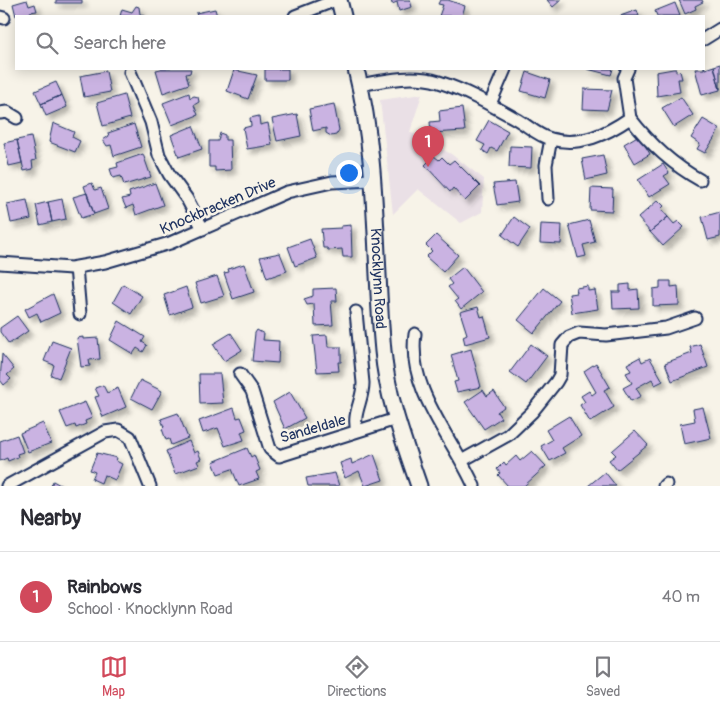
<!DOCTYPE html>
<html lang="en">
<head>
<meta charset="utf-8">
<style>
	body { margin:0; font-family:Pangolin,sans-serif; background:#f2f2f3; color:#2b2b33 }
	.you { position:absolute; left:348px; top:172px; width:18px; height:18px; margin:-12px; border:4px solid #fff; border-radius:50%; background:#1a73e8; box-shadow:0 0 0 8px #1a73e833 }
	.badge { display:grid; place-items:center; width:32px; height:32px; border-radius:50%; background:#d1495b; color:#fff; font-size:16px; font-weight:700 }
	.pin { position:absolute; translate:-50% -41px; filter:drop-shadow(0 1px 2px #0008) }
	.pin::after { content:''; position:absolute; top:26px; width:18px; height:15px; background:inherit; clip-path:polygon(0 0,100% 0,50% 100%) }
	.list { margin:0; padding:0; list-style:none }
	h2 { display:flex; justify-content:space-between; align-items:center; height:65px; margin:0; padding:0 20px; font-size:21px }
	h2 small { font-size:16px; font-weight:400; color:#7c7c81 }
	.list li { display:grid; grid-template-columns:32px 1fr auto; gap:15px; align-items:center; box-sizing:border-box; height:90px; padding:0 20px; border-top:1px solid #e1e1e2 }
	.list b { display:block; font-size:19px; white-space:nowrap }
	.list p { margin:0; font-size:16px; white-space:nowrap; color:#7c7c81 }
	.list em { font-size:16px; font-style:normal; color:#7c7c81 }
	.icon { flex:none; width:28px; height:28px; fill:none; stroke:currentColor; stroke-width:2; stroke-linecap:round; stroke-linejoin:round }
	.map { position:relative; flex:none; width:720px; height:486px; overflow:hidden }
	.search { position:absolute; background:#fff; box-shadow:0 2px 12px #0003; left:15px; right:15px; top:15px; height:55px; display:flex; align-items:center; gap:12px; box-sizing:border-box; padding:0 18px; border-radius:0px; color:#7c7c81; font-size:19px }
	.sheet { height:155px; background:#fff }
	nav { display:flex; justify-content:space-around; align-items:center; box-sizing:border-box; height:70px; border-top:1px solid #e1e1e2; background:#fff; font-size:14px; color:#7c7c81 }
	nav a { display:grid; justify-items:center; gap:2px }
	nav .on { color:#d1495b }
	.map>svg:first-child { display:block }
	.built { fill:#eae0e6 }
	.building { fill:#cab3e2; stroke:#1b2f5e; filter:url(#shadow) }
	.lines { fill:none; stroke-linecap:round; stroke-linejoin:round }
	.street-casing { stroke:#1b2f5e; stroke-width:15 }
	.secondary-casing { stroke:#1b2f5e; stroke-width:19 }
	.street { stroke:#f7f3e8; stroke-width:11 }
	.secondary { stroke:#f7f3e8; stroke-width:15 }
	.labels { text-anchor:middle; dominant-baseline:central; stroke-width:5; stroke-linejoin:round; paint-order:stroke }
	.street-label { font-size:15px; fill:#1b2f5e; stroke:#f7f3e8 }
</style>
</head>
<body>
<div class="map">
<svg width="720" height="486" viewBox="0 0 720 486">
	<defs>
		<filter id="shadow"><feDropShadow dx="4.5" dy="4.5" stdDeviation="2.5" flood-color="#0004"/></filter>
	</defs>
	<rect width="100%" height="100%" fill="#f7f3e8"/>
	<filter id="ink" filterUnits="userSpaceOnUse"><feTurbulence type="fractalNoise" baseFrequency=".02" numOctaves="2"/><feDisplacementMap in="SourceGraphic" scale="10" xChannelSelector="R" yChannelSelector="G"/><feConvolveMatrix kernelMatrix="1 2 1 2 8 2 1 2 1" color-interpolation-filters="sRGB"/></filter>
	<g filter="url(#ink)">
		<path class="built" d="M 422,94 L 410,132 L 451,154 L 484,179 L 482,212 L 461,223 L 418,189 L 393,214 L 380,100 Z"/>
		<path class="building" d="M 27,0 L 29,6 L 35,4 L 37,11 L 30,12 L 31,16 L 16,16 L 13,4 Z
			M 56,0 L 82,0 L 82,3 L 56,3 Z
			M 391,0 L 410,0 L 412,7 L 399,11 L 397,2 L 392,4 Z
			M 440,0 L 448,0 L 465,6 L 462,16 L 439,16 L 443,5 L 438,4 Z
			M 547,0 L 561,0 L 553,7 Z
			M 679,0 L 702,0 L 703,2 L 695,6 L 696,9 L 685,14 Z
			M 675,3 L 680,16 L 657,16 L 655,11 Z
			M 136,6 L 139,7 L 140,14 L 144,16 L 120,16 L 122,9 L 132,12 Z
			M 215,9 L 217,16 L 197,16 L 196,13 Z
			M 637,10 L 639,16 L 620,16 Z
			M 720,64 L 720,89 L 714,66 Z
			M 704,65 L 705,69 L 714,66 L 720,90 L 702,95 L 695,69 L 704,69 Z
			M 161,69 L 191,69 L 190,73 L 186,74 L 189,84 L 163,93 L 156,70 Z
			M 265,69 L 288,69 L 288,80 L 265,80 Z
			M 587,69 L 613,69 L 611,75 Z
			M 673,69 L 676,69 L 676,72 L 680,71 L 682,79 L 678,79 L 680,92 L 657,96 L 656,72 Z
			M 234,70 L 257,75 L 248,99 L 227,91 Z
			M 106,71 L 110,92 L 84,97 L 80,76 Z
			M 527,72 L 550,80 L 545,98 L 521,91 Z
			M 56,82 L 62,95 L 41,104 L 35,91 Z
			M 584,89 L 612,90 L 607,110 L 583,109 Z
			M 189,93 L 190,98 L 194,96 L 198,97 L 199,102 L 194,105 L 198,115 L 172,125 L 163,103 Z
			M 62,95 L 67,107 L 46,116 L 41,104 Z
			M 124,95 L 130,118 L 103,126 L 97,103 Z
			M 681,97 L 693,115 L 674,127 L 662,108 Z
			M 334,104 L 339,130 L 336,135 L 331,136 L 326,133 L 326,128 L 313,131 L 309,109 Z
			M 462,108 L 465,131 L 431,133 L 430,122 L 440,121 L 439,111 Z
			M 297,114 L 301,136 L 277,141 L 272,119 Z
			M 259,116 L 260,125 L 268,123 L 272,145 L 247,149 L 243,128 L 251,126 L 250,118 Z
			M 703,119 L 720,129 L 705,153 L 697,149 L 700,144 L 691,138 Z
			M 489,120 L 508,131 L 497,151 L 491,148 L 488,154 L 482,150 L 485,145 L 477,141 Z
			M 53,123 L 74,132 L 72,137 L 80,141 L 75,152 L 49,142 Z
			M 134,124 L 141,147 L 114,156 L 111,145 L 107,146 L 103,140 L 109,136 L 108,133 Z
			M 193,126 L 202,149 L 179,157 L 171,135 Z
			M 220,133 L 225,135 L 225,140 L 230,140 L 231,170 L 215,171 L 215,167 L 209,167 L 209,141 L 218,141 Z
			M 639,135 L 650,154 L 635,163 L 624,144 Z
			M 31,137 L 36,160 L 32,161 L 33,169 L 24,171 L 17,140 Z
			M 17,140 L 22,163 L 9,166 L 4,143 Z
			M 510,146 L 532,147 L 531,168 L 509,167 Z
			M 143,154 L 151,177 L 124,185 L 121,176 L 113,178 L 110,169 L 118,167 L 117,163 Z
			M 603,155 L 607,175 L 586,180 L 582,159 Z
			M 434,156 L 439,160 L 442,157 L 449,164 L 454,160 L 480,186 L 465,201 L 453,188 L 450,192 L 425,165 Z
			M 663,164 L 669,173 L 664,176 L 670,184 L 649,197 L 638,180 Z
			M 515,182 L 518,202 L 497,205 L 493,184 Z
			M 92,183 L 95,190 L 101,188 L 108,209 L 94,214 L 84,186 Z
			M 155,183 L 163,205 L 136,215 L 133,205 L 126,208 L 122,199 L 130,197 L 129,192 Z
			M 591,188 L 613,189 L 612,211 L 590,210 Z
			M 87,193 L 94,214 L 81,218 L 73,197 Z
			M 62,199 L 66,219 L 52,222 L 48,202 Z
			M 27,200 L 31,219 L 11,223 L 7,204 Z
			M 658,200 L 664,206 L 661,209 L 668,217 L 650,232 L 638,218 Z
			M 48,202 L 52,222 L 40,225 L 36,205 Z
			M 720,212 L 720,237 L 708,240 L 702,217 Z
			M 514,217 L 530,229 L 518,247 L 502,235 Z
			M 668,217 L 674,224 L 678,221 L 684,227 L 663,246 L 650,232 Z
			M 589,220 L 595,242 L 583,245 L 586,256 L 578,258 L 569,225 Z
			M 541,224 L 562,225 L 561,244 L 540,243 Z
			M 351,225 L 352,257 L 343,257 L 342,249 L 328,250 L 327,248 L 323,248 L 321,229 L 341,228 L 341,226 Z
			M 436,235 L 458,255 L 443,272 L 426,257 L 432,251 L 426,245 Z
			M 310,239 L 317,258 L 295,266 L 288,247 Z
			M 280,253 L 287,271 L 267,278 L 260,257 Z
			M 244,264 L 254,292 L 233,299 L 224,273 L 229,272 L 228,269 Z
			M 463,267 L 482,292 L 461,309 L 455,301 L 458,299 L 448,287 L 452,284 L 448,279 Z
			M 217,276 L 224,296 L 201,303 L 195,283 Z
			M 660,281 L 671,281 L 671,287 L 678,286 L 679,305 L 653,306 L 653,289 L 660,288 Z
			M 123,284 L 142,296 L 131,314 L 113,302 Z
			M 630,284 L 630,290 L 638,289 L 639,308 L 613,309 L 612,292 L 620,292 L 620,285 Z
			M 588,286 L 588,291 L 595,290 L 598,309 L 572,313 L 569,294 L 577,293 L 576,288 Z
			M 186,287 L 192,307 L 170,315 L 164,295 Z
			M 336,288 L 337,301 L 331,301 L 333,325 L 315,326 L 314,304 L 307,305 L 304,299 L 313,296 L 313,289 Z
			M 544,288 L 560,301 L 534,333 L 518,320 Z
			M 53,294 L 60,313 L 41,322 L 37,313 L 29,317 L 25,309 Z
			M 478,307 L 481,317 L 484,316 L 490,337 L 465,344 L 463,336 L 467,334 L 460,312 Z
			M 17,316 L 28,331 L 9,344 L 0,332 L 0,328 Z
			M 119,321 L 145,337 L 142,342 L 147,345 L 143,352 L 137,348 L 133,354 L 110,340 Z
			M 257,330 L 264,334 L 263,340 L 279,341 L 278,363 L 252,361 L 255,333 Z
			M 231,333 L 242,350 L 224,361 L 213,344 Z
			M 327,335 L 328,347 L 341,347 L 341,362 L 338,362 L 339,371 L 317,372 L 313,336 Z
			M 83,337 L 83,339 L 98,338 L 100,359 L 89,360 L 90,366 L 81,367 L 77,338 Z
			M 52,341 L 71,348 L 59,378 L 51,375 L 54,365 L 44,361 Z
			M 531,344 L 547,356 L 526,384 L 510,372 Z
			M 700,344 L 708,367 L 672,381 L 665,363 L 692,353 L 690,347 Z
			M 471,349 L 481,387 L 457,392 L 454,382 L 458,381 L 451,355 Z
			M 2,354 L 14,369 L 7,375 L 11,379 L 4,385 L 0,380 Z
			M 640,357 L 642,362 L 650,358 L 663,381 L 655,385 L 652,379 L 636,388 L 641,396 L 631,401 L 623,388 L 632,383 L 626,373 L 631,371 L 627,364 Z
			M 596,363 L 610,387 L 604,390 L 614,407 L 590,422 L 580,405 L 585,402 L 581,396 L 589,391 L 592,395 L 596,392 L 584,371 Z
			M 199,374 L 220,374 L 223,403 L 200,404 Z
			M 140,380 L 162,391 L 152,409 L 131,398 Z
			M 103,385 L 107,393 L 118,388 L 126,407 L 103,417 L 95,397 L 99,396 L 95,388 Z
			M 483,390 L 487,396 L 494,391 L 504,407 L 497,412 L 501,418 L 484,429 L 465,402 Z
			M 290,392 L 305,418 L 285,429 L 273,402 Z
			M 85,402 L 92,418 L 85,421 L 86,424 L 76,428 L 75,425 L 67,428 L 60,412 Z
			M 703,407 L 711,438 L 684,444 L 680,424 L 695,421 L 693,409 Z
			M 234,408 L 237,418 L 241,417 L 246,430 L 241,432 L 244,440 L 225,446 L 218,428 L 203,433 L 199,421 Z
			M 178,413 L 188,438 L 171,445 L 169,439 L 166,440 L 162,429 L 164,427 L 161,419 Z
			M 569,416 L 581,436 L 562,448 L 565,453 L 550,461 L 541,446 L 552,440 L 546,430 Z
			M 43,423 L 51,443 L 28,452 L 20,433 Z
			M 635,431 L 648,445 L 617,470 L 609,460 L 616,455 L 612,451 Z
			M 17,435 L 23,452 L 17,454 L 18,457 L 8,461 L 7,458 L 0,461 L 0,441 Z
			M 189,441 L 194,453 L 198,451 L 201,459 L 197,461 L 199,465 L 175,474 L 166,451 Z
			M 247,448 L 251,457 L 254,455 L 260,470 L 256,472 L 259,479 L 239,486 L 232,469 L 218,474 L 213,462 Z
			M 532,451 L 546,466 L 524,486 L 508,486 L 498,475 L 500,473 L 497,469 L 504,462 L 506,465 L 516,456 L 520,461 Z
			M 97,453 L 117,458 L 116,461 L 122,464 L 115,480 L 104,475 L 101,483 L 92,479 L 95,472 L 90,470 Z
			M 374,454 L 383,480 L 365,486 L 359,471 L 345,478 L 340,463 L 351,459 L 352,464 Z
			M 605,472 L 616,486 L 588,486 Z
			M 335,473 L 339,486 L 308,486 L 306,478 Z
			M 53,481 L 62,486 L 51,486 Z"/>
		<g class="lines">
			<defs>
				<path id="street" d="M 295,16 L 336,0
					M 0,17 L 4,18
					M 704,39 L 720,29
					M 628,69 L 624,78 L 630,118
					M 130,72 L 151,122 L 159,155 L 169,174 L 187,199 L 203,229
					M 360,85 C 386,80 413,74 439,82 C 467,91 493,106 518,120 C 528,126 540,137 551,139 C 580,147 607,134 630,118 C 650,144 671,164 700,180
					M 490,104 L 505,69
					M 0,113 L 7,112 L 17,118
					M 548,199 L 546,165 L 551,139
					M 0,263 L 71,268 L 105,262 L 170,243 L 287,192 L 332,182 L 372,180
					M 76,267 L 80,314
					M 356,312 L 363,383 C 363,401 352,413 357,431
					M 415,334 C 407,390 453,438 474,486
					M 240,374 L 252,391 L 270,449 L 279,456 L 396,419
					M 463,460 L 508,435 L 532,412 L 556,382 L 560,375 L 562,345 L 569,337 L 579,333 L 606,335 L 666,328 L 695,318
					M 7,486 L 105,432 L 118,430 L 130,437 L 150,486
					M 664,486 L 666,484"/>
				<g id="secondary">
					<path d="M 339,0 L 343,16"/>
					<path id="s1" d="M 356,69 C 379,161 374,257 383,351 C 387,397 404,442 419,486"/>
				</g>
			</defs>
			<use href="#street" class="street-casing"/>
			<use href="#secondary" class="secondary-casing"/>
			<use href="#street" class="street"/>
			<use href="#secondary" class="secondary"/>
		</g>
	</g>
	<g class="labels">
		<g class="street-label">
			<text transform="translate(218 206) rotate(-23)">Knockbracken Drive</text>
			<text stroke="none"><textPath href="#s1" startOffset="211">Knocklynn Road</textPath></text>
			<text transform="translate(313 429) rotate(-16)">Sandeldale</text>
		</g>
	</g>
</svg>
<div class="you"></div>
<div class="pin badge" style="left:428px;top:167px">1</div>
<div class="search"><svg class="icon" aria-label="search" viewBox="0 0 24 24"><circle cx="10" cy="10" r="6"/><path d="M15 15l6 6"/></svg>Search here</div>
</div>
<section class="sheet">
<h2>Nearby<small></small></h2>
<ul class="list">
<li><span class="badge">1</span><div><b>Rainbows</b><p>School · Knocklynn Road</p></div><em>40 m</em></li>
</ul>
</section>
<nav>
<a class="on"><svg class="icon" aria-label="map" viewBox="0 0 24 24"><path d="M3 6l6-2 6 2 6-2v14l-6 2-6-2-6 2zM9 4v14M15 6v14"/></svg>Map</a>
<a><svg class="icon" aria-label="directions" viewBox="0 0 24 24"><path d="M12 3l9 9-9 9-9-9zM9 14v-3h6M13 9l2 2-2 2"/></svg>Directions</a>
<a><svg class="icon" aria-label="saved" viewBox="0 0 24 24"><path d="M7 4h10v16l-5-4-5 4z"/></svg>Saved</a>
</nav>
</body>
</html>
